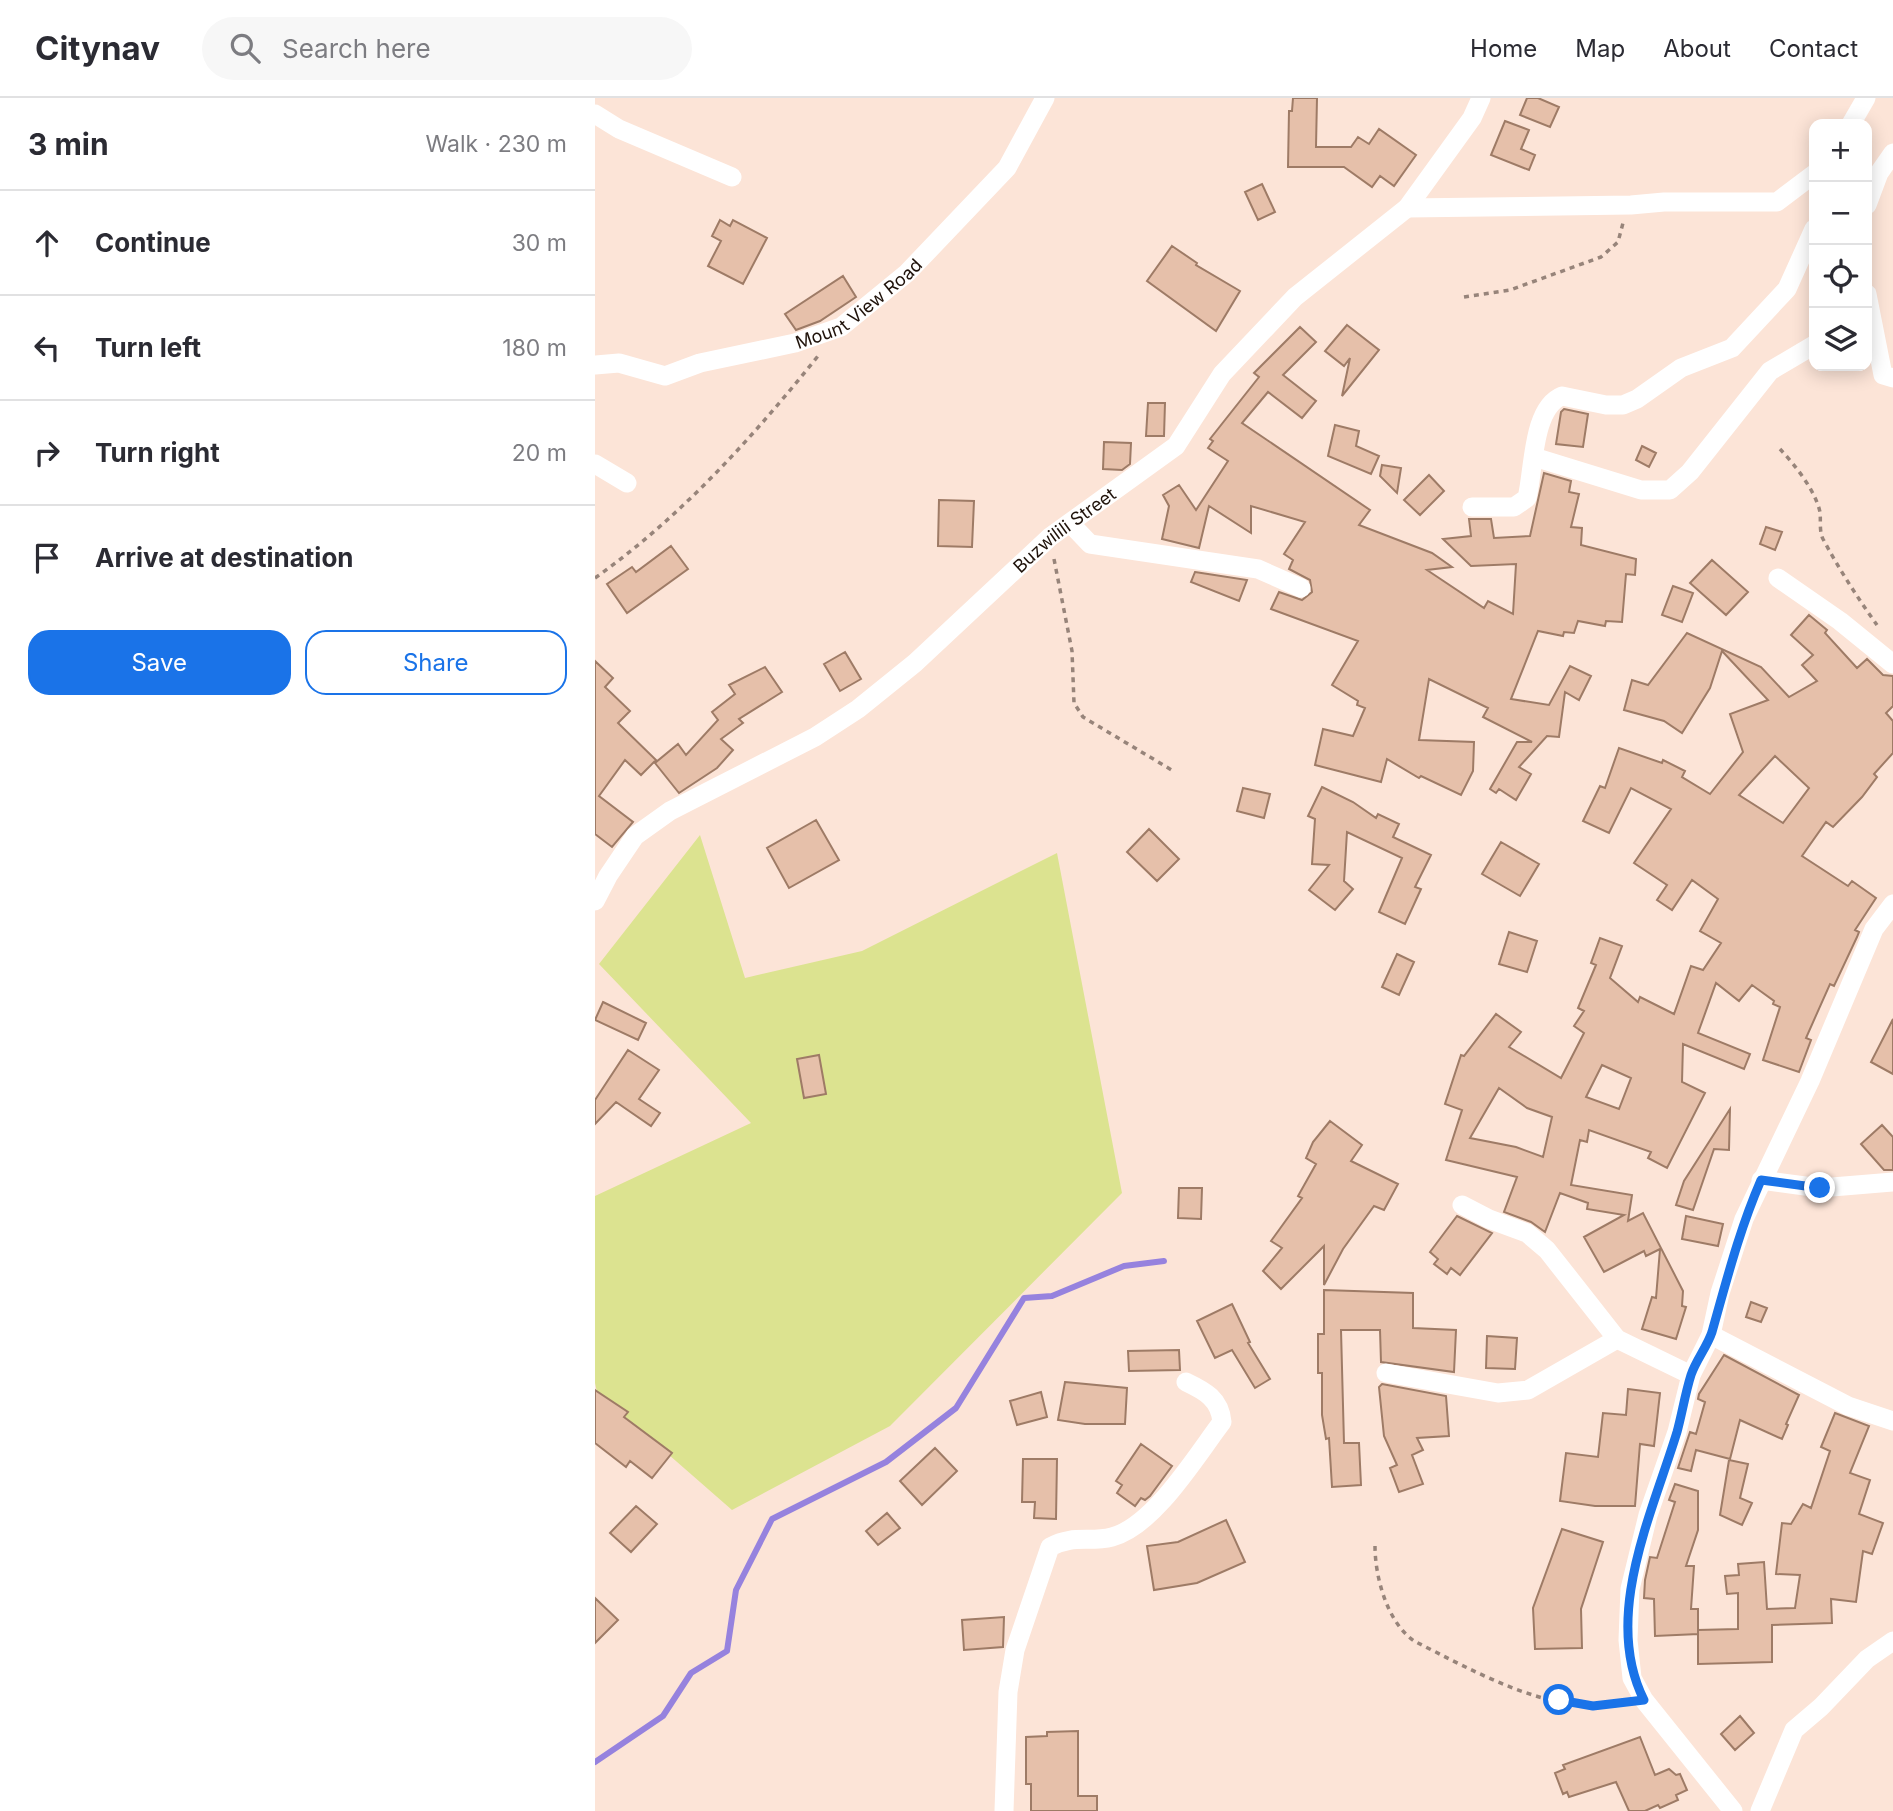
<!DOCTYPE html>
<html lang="en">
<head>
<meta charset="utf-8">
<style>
	body { margin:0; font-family:Inter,sans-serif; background:#f7f7f7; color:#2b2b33 }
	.controls { position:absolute; right:21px; top:21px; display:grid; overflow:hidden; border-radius:14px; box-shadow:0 4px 18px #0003 }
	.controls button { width:63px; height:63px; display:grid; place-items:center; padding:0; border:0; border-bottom:2px solid #e1e1e2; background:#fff; color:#2b2b33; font:35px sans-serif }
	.stop { position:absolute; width:21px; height:21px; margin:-16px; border:5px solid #1a73e8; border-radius:50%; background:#fff }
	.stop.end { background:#1a73e8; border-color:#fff; box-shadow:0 2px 7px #0008 }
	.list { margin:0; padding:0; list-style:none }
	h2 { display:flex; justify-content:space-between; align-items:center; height:91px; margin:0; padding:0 28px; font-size:30px }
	h2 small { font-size:23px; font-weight:400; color:#7c7c81 }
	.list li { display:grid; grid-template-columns:46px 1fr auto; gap:21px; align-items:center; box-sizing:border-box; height:105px; padding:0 28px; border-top:2px solid #e1e1e2 }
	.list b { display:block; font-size:26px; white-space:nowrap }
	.list em { font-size:23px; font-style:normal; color:#7c7c81 }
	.actions { display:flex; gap:14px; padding:21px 28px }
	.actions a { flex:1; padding:16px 0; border:2px solid #1a73e8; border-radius:21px; text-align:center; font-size:24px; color:#1a73e8 }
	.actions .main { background:#1a73e8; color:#fff }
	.icon { flex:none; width:38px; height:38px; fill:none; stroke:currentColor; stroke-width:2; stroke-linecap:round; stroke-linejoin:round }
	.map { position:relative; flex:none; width:1298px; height:1713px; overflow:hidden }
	header { display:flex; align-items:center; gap:42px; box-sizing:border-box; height:98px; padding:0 35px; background:#fff; border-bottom:2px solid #e1e1e2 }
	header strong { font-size:33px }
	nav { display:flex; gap:38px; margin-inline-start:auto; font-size:24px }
	.search { width:490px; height:63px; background:#f7f7f7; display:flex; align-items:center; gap:18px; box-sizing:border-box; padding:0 24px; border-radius:38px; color:#7c7c81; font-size:26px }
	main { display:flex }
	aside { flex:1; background:#fff }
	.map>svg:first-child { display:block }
	.green { fill:#dce390 }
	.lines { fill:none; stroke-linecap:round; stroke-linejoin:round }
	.stream { stroke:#9682de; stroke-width:6 }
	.building { fill:#e6c0aa; stroke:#9e7b66; stroke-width:2; fill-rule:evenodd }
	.path { stroke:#97847a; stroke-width:3.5; stroke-dasharray:5 5; stroke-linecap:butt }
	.minor { stroke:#fff; stroke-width:19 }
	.route { stroke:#1a73e8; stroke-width:9 }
	.labels { text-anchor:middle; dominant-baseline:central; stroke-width:5; stroke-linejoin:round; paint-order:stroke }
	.street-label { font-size:18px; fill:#1f120a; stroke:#fdf5f1 }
</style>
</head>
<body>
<header>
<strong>Citynav</strong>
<div class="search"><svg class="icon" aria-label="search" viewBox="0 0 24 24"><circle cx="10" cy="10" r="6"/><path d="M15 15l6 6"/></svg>Search here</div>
<nav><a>Home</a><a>Map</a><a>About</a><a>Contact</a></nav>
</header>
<main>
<aside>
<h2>3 min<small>Walk · 230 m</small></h2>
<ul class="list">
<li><svg class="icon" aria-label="ahead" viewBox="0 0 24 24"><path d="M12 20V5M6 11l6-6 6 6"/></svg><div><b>Continue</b></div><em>30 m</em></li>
<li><svg class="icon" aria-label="left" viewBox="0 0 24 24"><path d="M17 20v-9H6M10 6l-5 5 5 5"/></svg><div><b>Turn left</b></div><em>180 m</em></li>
<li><svg class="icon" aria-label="right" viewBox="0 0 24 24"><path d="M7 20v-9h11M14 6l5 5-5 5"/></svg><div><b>Turn right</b></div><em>20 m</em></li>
<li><svg class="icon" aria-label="arrive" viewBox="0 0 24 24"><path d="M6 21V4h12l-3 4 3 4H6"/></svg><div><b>Arrive at destination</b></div></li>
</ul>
<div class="actions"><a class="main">Save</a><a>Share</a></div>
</aside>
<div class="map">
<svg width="1298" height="1713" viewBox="0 0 1298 1713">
	<rect width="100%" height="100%" fill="#fce4d7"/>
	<path class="green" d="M 105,737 L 150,880 L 267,853 L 462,755 L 527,1095 L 295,1328 L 137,1412 L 2,1294 L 0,1285 L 0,1098 L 156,1025 L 4,866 Z"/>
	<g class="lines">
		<path class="stream" d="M 0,1664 L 68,1618 L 96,1575 L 132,1553 L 141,1492 L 177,1421 L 291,1364 L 361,1310 L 429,1200 L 457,1198 L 529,1168 L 569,1163"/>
	</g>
	<path class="building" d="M 698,0 L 722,0 L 721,49 L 756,49 L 763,39 L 774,46 L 784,31 L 821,57 L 799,88 L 785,78 L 777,89 L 749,69 L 693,69 L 694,13 L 697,13 Z
		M 932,0 L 943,0 L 964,9 L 955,29 L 925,17 Z
		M 910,23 L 934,32 L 926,51 L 940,57 L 934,72 L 896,57 Z
		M 667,86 L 680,114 L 663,122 L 650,94 Z
		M 125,122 L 135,128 L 138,122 L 172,140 L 148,186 L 113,168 L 126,143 L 117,138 Z
		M 577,148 L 602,165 L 601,167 L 645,193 L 621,233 L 552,183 Z
		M 248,178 L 261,199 L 225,223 L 201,232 L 190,216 Z
		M 752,227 L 784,252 L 747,298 L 755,260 L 749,268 L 730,253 Z
		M 705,229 L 721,244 L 688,277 L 721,303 L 707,320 L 673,294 L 647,325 L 775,412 L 764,427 L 837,455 L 857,469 L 832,472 L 889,510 L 893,503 L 918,516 L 921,466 L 876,468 L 848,441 L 876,438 L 874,421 L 896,421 L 899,440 L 935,438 L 949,375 L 976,383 L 974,394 L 984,396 L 976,429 L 987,430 L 986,447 L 1041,461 L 1040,477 L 1031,476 L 1027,524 L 1011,523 L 1010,528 L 983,523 L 979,535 L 969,534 L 968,538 L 943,533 L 916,601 L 954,607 L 975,568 L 996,578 L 984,602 L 970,594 L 964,639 L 952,638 L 924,669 L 936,676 L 921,702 L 904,691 L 901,695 L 895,691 L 922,644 L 937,644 L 888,619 L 893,610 L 834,581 L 824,642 L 879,644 L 878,673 L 866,697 L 826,678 L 824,680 L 792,661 L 786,684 L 720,667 L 728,631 L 758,638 L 770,610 L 762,607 L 763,603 L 737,587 L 763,543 L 676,511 L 684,494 L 707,502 L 717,494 L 715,482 L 694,471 L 698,462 L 689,456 L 710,424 L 656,408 L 656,435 L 614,408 L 604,450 L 567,441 L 574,408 L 568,397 L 584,387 L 601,412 L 633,363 L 613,350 L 618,343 L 615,341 L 664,279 L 659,275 Z
		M 553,305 L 570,305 L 569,338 L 551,338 Z
		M 969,311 L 993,316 L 988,349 L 961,346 L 966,314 Z
		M 740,327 L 764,333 L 761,348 L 784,358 L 776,376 L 733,358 Z
		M 509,344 L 536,345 L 535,366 L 527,372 L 508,371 Z
		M 1047,348 L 1061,355 L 1054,369 L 1041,362 Z
		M 787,367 L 806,370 L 802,395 L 785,378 Z
		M 834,377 L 849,393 L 825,417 L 809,402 Z
		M 344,402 L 379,403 L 377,449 L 343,448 Z
		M 1171,429 L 1187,434 L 1180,452 L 1165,446 Z
		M 76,448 L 93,471 L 32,515 L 12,486 L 37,469 L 41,474 Z
		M 1117,462 L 1153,494 L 1131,517 L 1095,485 Z
		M 600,474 L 652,482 L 644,503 L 596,484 Z
		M 1078,488 L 1098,495 L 1087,524 L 1067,517 Z
		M 1214,517 L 1232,532 L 1230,535 L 1262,570 L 1272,561 L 1288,577 L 1298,578 L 1298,608 L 1291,615 L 1298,623 L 1298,655 L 1279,676 L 1282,679 L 1267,699 L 1238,729 L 1231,724 L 1207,758 L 1253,788 L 1257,783 L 1281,800 L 1260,832 L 1264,834 L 1262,839 L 1239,888 L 1235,886 L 1211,940 L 1216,942 L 1204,974 L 1168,962 L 1185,909 L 1178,906 L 1179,903 L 1157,887 L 1144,903 L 1121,885 L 1103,935 L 1155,956 L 1149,971 L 1088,946 L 1087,984 L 1110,995 L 1072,1070 L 1053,1060 L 1056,1054 L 994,1032 L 992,1044 L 985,1042 L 976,1087 L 1037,1097 L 1033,1123 L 1048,1115 L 1088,1193 L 1087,1208 L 1091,1209 L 1081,1241 L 1047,1231 L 1057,1199 L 1061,1200 L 1065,1151 L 1051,1158 L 1049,1153 L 1009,1174 L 989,1139 L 1029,1117 L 992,1111 L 993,1105 L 965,1095 L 950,1134 L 936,1124 L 909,1114 L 922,1079 L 851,1062 L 867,1012 L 850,1006 L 866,957 L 869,958 L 901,916 L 926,934 L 914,949 L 966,980 L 989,935 L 979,928 L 989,913 L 983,910 L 1001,867 L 996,865 L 1005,840 L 1027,848 L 1015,880 L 1043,904 L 1045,899 L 1079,916 L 1096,868 L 1108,872 L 1126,845 L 1105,833 L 1123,801 L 1097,782 L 1077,812 L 1062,802 L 1072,787 L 1039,765 L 1076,711 L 1036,690 L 1014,735 L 988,723 L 1005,688 L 1010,690 L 1024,650 L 1067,665 L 1068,662 L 1090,673 L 1087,679 L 1115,696 L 1148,654 L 1135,616 L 1173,602 L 1127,553 L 1115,590 L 1087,635 L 1069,623 L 1029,612 L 1037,582 L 1053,587 L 1092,535 L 1166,569 L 1194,599 L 1222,583 L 1207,567 L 1218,557 L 1196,537 ZM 1180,658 L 1214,690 L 1188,725 L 1144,697 ZM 1007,967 L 1036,980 L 1024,1011 L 991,999 ZM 904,990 L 932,1010 L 957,1019 L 948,1059 L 921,1049 L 875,1040 Z
		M 250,554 L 266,581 L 245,593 L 229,566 Z
		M 0,563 L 18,580 L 10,589 L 35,613 L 23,625 L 61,662 L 46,677 L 30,662 L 4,698 L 38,724 L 17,749 L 0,736 Z
		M 170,569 L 187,594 L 144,621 L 148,625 L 126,641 L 138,652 L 122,670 L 84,695 L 60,665 L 83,646 L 91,657 L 123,622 L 117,614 L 140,596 L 134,587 Z
		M 727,689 L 758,704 L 781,720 L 783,716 L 804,726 L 798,739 L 836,757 L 820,789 L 826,791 L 810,826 L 784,814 L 807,760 L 752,734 L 749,783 L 758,791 L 740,812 L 714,792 L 734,767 L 717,766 L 720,721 L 713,718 Z
		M 648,690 L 675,696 L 669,720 L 642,713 Z
		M 221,722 L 244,762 L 194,790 L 172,750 Z
		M 554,731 L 584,761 L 562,783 L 532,754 Z
		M 906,744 L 944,766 L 925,798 L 887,776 Z
		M 914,834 L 942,843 L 932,874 L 904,866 Z
		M 802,856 L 819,864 L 804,897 L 787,889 Z
		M 8,904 L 51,925 L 43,942 L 0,922 Z
		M 1298,921 L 1298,976 L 1276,964 Z
		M 33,952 L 64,972 L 44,1001 L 65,1015 L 56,1028 L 21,1004 L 0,1026 L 0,1002 Z
		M 224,957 L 231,996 L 209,1000 L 202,961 Z
		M 1135,1011 L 1134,1052 L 1119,1051 L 1098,1112 L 1081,1107 L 1089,1083 Z
		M 735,1023 L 767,1047 L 756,1063 L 803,1086 L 789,1112 L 779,1108 L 748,1151 L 729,1187 L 729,1148 L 686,1191 L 668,1173 L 687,1150 L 676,1143 L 707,1100 L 703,1098 L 721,1066 L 711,1060 L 718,1044 Z
		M 1287,1027 L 1298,1039 L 1298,1072 L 1289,1072 L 1266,1046 Z
		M 584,1090 L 607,1090 L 606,1121 L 583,1120 Z
		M 862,1118 L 897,1135 L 865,1177 L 856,1170 L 852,1176 L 839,1166 L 843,1161 L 835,1154 Z
		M 1091,1118 L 1128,1126 L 1123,1148 L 1087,1141 Z
		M 729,1192 L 818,1195 L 818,1230 L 861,1232 L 859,1274 L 786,1264 L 785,1232 L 746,1232 L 749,1345 L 764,1345 L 766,1387 L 737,1389 L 734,1340 L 731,1341 L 727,1317 L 727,1275 L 723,1275 L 723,1236 L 729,1236 Z
		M 1156,1204 L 1172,1210 L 1166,1224 L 1151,1219 Z
		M 637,1206 L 655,1244 L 653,1245 L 675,1281 L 660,1290 L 637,1252 L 620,1260 L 602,1223 Z
		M 892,1238 L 922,1240 L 920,1271 L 891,1270 Z
		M 584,1252 L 585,1272 L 534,1273 L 533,1253 Z
		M 1129,1257 L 1204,1297 L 1191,1326 L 1193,1327 L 1187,1341 L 1145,1322 L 1135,1361 L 1101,1352 L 1096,1373 L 1083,1370 L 1095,1334 L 1101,1336 L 1110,1304 L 1103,1301 L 1104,1296 Z
		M 470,1284 L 532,1290 L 530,1326 L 490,1326 L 463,1322 Z
		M 787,1286 L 851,1298 L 854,1338 L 822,1340 L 828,1352 L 817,1357 L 828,1386 L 804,1394 L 795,1370 L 802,1367 L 789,1338 L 784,1289 Z
		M 1033,1291 L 1065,1295 L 1059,1348 L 1045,1346 L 1040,1408 L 1000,1408 L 965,1403 L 971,1355 L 1003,1359 L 1008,1315 L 1031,1317 Z
		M 0,1292 L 33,1314 L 29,1319 L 77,1355 L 57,1380 L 35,1363 L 31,1369 L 0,1345 Z
		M 446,1294 L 452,1319 L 422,1327 L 415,1303 Z
		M 1240,1315 L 1274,1328 L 1255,1375 L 1275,1382 L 1264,1416 L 1288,1425 L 1277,1456 L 1268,1453 L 1261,1504 L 1236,1501 L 1237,1525 L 1177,1527 L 1177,1564 L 1103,1566 L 1103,1532 L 1143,1531 L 1143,1495 L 1132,1496 L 1130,1478 L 1144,1477 L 1143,1466 L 1169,1464 L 1172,1511 L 1200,1510 L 1205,1477 L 1181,1476 L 1187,1425 L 1196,1426 L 1208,1406 L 1216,1410 L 1235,1353 L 1226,1349 Z
		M 546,1346 L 577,1368 L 555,1398 L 550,1402 L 546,1400 L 540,1408 L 522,1395 L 527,1387 L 521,1383 Z
		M 340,1350 L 362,1373 L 327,1407 L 305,1383 Z
		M 428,1361 L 462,1361 L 461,1421 L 439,1420 L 440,1404 L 427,1404 Z
		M 1134,1362 L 1153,1366 L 1145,1400 L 1157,1405 L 1147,1427 L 1125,1417 Z
		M 1080,1386 L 1103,1393 L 1103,1432 L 1091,1468 L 1099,1468 L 1096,1511 L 1103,1511 L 1103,1536 L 1060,1538 L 1059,1501 L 1049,1500 L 1050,1482 L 1055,1459 L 1062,1460 L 1080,1404 L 1074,1402 Z
		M 41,1408 L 62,1426 L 36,1454 L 15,1435 Z
		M 292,1415 L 305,1430 L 283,1447 L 271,1433 Z
		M 631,1422 L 650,1464 L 602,1485 L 559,1492 L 552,1448 L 583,1444 Z
		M 967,1431 L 1008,1444 L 986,1511 L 987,1550 L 940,1551 L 938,1510 Z
		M 0,1500 L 23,1522 L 0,1545 Z
		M 409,1519 L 408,1549 L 369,1552 L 367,1522 Z
		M 1145,1618 L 1159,1635 L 1140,1652 L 1126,1636 Z
		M 483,1633 L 483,1698 L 502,1698 L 502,1713 L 436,1713 L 436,1686 L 431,1686 L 431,1639 L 452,1638 L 452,1634 Z
		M 1045,1639 L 1060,1677 L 1074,1671 L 1081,1677 L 1085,1676 L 1092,1692 L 1081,1697 L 1083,1702 L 1065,1710 L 1063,1707 L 1050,1713 L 1034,1713 L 1021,1684 L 974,1699 L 972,1694 L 968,1696 L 960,1675 L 970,1671 L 968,1667 Z"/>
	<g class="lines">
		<path class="path" d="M 869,199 L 915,192 L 1006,159 L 1023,144 L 1028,125
			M 1185,351 C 1200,367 1220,392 1225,414 C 1226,423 1224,433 1228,441 C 1244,471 1262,499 1282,527
			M 459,461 L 477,553 L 479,605 L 488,619 L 580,674
			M 0,480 C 86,419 158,339 223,258
			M 780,1448 C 780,1479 792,1524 819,1543 C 879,1573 960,1620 1029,1606"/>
		<g class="minor">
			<path d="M 0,16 L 24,31 L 137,79"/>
			<path d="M 1256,26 L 1271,0"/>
			<path d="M 1272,107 L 1284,75 L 1298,55"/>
			<path d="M 812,110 L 1036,107 L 1069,104 L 1182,104 L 1219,76"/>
			<path d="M 1272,196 L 1288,277 L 1298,280"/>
			<path id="s1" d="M 0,267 L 24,265 L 70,278 L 105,265 L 200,245 L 246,229 L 312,175 L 412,70 L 450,0"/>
			<path d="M 939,359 L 1046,392 L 1075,392 L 1095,374 L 1175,273 L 1219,247"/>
			<path d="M 0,366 L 32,385"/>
			<path d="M 877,409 L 919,409 L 932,400 C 939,372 937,310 967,298 L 1011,307 L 1028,307 L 1042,301 L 1086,270 L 1137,250 L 1192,191 L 1219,131"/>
			<path d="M 475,425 L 495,446 L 663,471 L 706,490"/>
			<path d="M 1183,480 L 1245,523 L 1298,566"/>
			<path id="s2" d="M 0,803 L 13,778 L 40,738 L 75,713 L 220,639 L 263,611 L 320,565 L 455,439 L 581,348 L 627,276 L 700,199 L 812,110 L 877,20 L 886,0"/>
			<path d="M 1166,1082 L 1225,1090 L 1298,1084"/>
			<path d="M 867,1107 L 894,1121 L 932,1135 L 952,1152 L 1022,1241 L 1096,1277"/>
			<path d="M 1116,1237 L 1253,1308 L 1298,1323"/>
			<path d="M 791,1275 L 903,1295 L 933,1292 L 1022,1241"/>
			<path d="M 409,1713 L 413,1594 L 420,1552 L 455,1449 C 479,1436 494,1445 517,1439 C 559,1428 601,1358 627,1324 C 625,1301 610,1293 591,1284"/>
			<path d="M 1138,1713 L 1049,1602 L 1037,1580 L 1033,1542 L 1035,1491 L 1053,1417 L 1082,1334 L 1096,1277 L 1116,1237 L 1125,1195 L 1149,1121 L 1215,983 L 1279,831 L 1298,806"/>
			<path d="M 1165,1713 L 1199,1632 L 1226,1609 L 1272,1561 L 1298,1543"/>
		</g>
	</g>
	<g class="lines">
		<path class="route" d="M 964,1602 L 998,1608 L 1049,1602 C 1007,1519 1057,1416 1082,1334 C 1087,1316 1090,1296 1096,1277 C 1101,1262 1112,1249 1117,1234 C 1132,1181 1144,1133 1166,1082 L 1225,1090"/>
	</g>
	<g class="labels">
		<g class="street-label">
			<text stroke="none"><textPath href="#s1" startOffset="282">Mount View Road</textPath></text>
			<text stroke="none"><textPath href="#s2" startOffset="607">Buzwilili Street</textPath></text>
		</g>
	</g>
</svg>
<div class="controls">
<button>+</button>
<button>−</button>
<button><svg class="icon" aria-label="locate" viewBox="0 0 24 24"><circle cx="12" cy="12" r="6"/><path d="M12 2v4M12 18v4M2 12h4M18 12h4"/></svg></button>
<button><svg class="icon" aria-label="layers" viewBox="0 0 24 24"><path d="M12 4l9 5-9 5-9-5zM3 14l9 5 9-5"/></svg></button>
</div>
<div class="stop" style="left:964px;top:1602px"></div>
<div class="stop end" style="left:1225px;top:1090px"></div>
</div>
</main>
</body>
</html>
